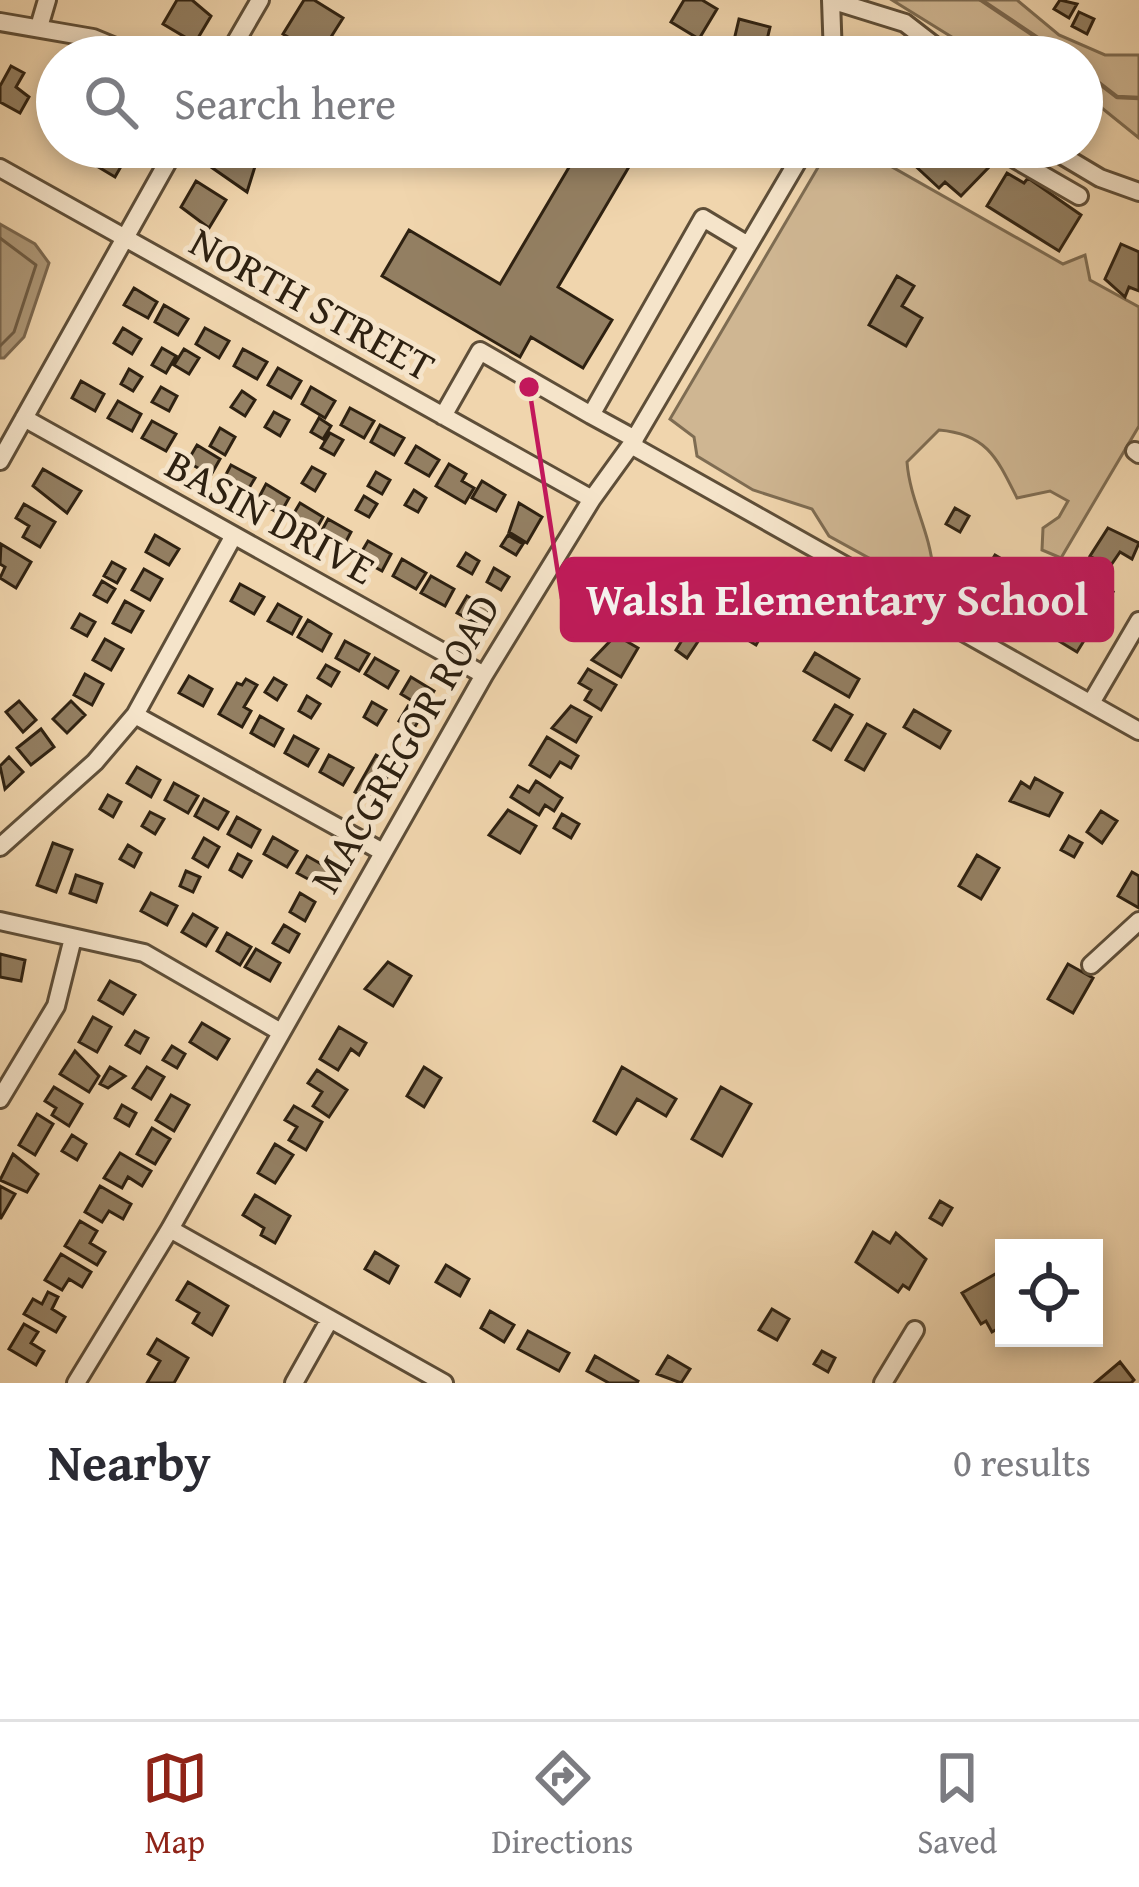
<!DOCTYPE html>
<html lang="en">
<head>
<meta charset="utf-8">
<style>
	body { margin:0; font-family:"Gentium Book Plus",serif; background:#f2f2f3; color:#2b2b33 }
	.controls { position:absolute; right:36px; bottom:36px; display:grid; overflow:hidden; border-radius:0px; box-shadow:0 6px 18px #0003 }
	.controls button { width:108px; height:108px; display:grid; place-items:center; padding:0; border:0; border-bottom:3px solid #e1e1e2; background:#fff; color:#2b2b33; font:60px sans-serif }
	.list { margin:0; padding:0; list-style:none }
	h2 { display:flex; justify-content:space-between; align-items:center; height:156px; margin:0; padding:0 48px; font-size:51px }
	h2 small { font-size:39px; font-weight:400; color:#7c7c81 }
	.icon { flex:none; width:66px; height:66px; fill:none; stroke:currentColor; stroke-width:2; stroke-linecap:round; stroke-linejoin:round }
	.map { position:relative; flex:none; width:1139px; height:1383px; overflow:hidden }
	.search { position:absolute; background:#fff; box-shadow:0 6px 18px #0003; left:36px; right:36px; top:36px; height:132px; display:flex; align-items:center; gap:30px; box-sizing:border-box; padding:0 42px; border-radius:66px; color:#7c7c81; font-size:45px }
	.sheet { height:336px; background:#fff }
	nav { display:flex; justify-content:space-around; align-items:center; box-sizing:border-box; height:168px; border-top:3px solid #e1e1e2; background:#fff; font-size:33px; color:#7c7c81 }
	nav a { display:grid; justify-items:center; gap:6px }
	nav .on { color:#8f2418 }
	.map>svg:first-child { display:block }
	.green { fill:#cfb692; stroke:#7e6c52; stroke-width:3 }
	.water { fill:#ae9878; stroke:#7b684f; stroke-width:3 }
	.lines { fill:none; stroke-linecap:round; stroke-linejoin:round }
	.shore { stroke:#6e5c44; stroke-width:3 }
	.stream { stroke:#7b684f; stroke-width:4.5 }
	.building { fill:#937f62; stroke:#2e2111; stroke-width:3 }
	.minor-casing { stroke:#5e4e38; stroke-width:22 }
	.minor { stroke:#f5e4ca; stroke-width:16 }
	.labels { text-anchor:middle; dominant-baseline:central; stroke-width:10; stroke-linejoin:round; paint-order:stroke }
	.street-label { font-size:42px; fill:#2e2111; stroke:#f5e4ca }
	.leader { fill:none; stroke:#c2185b; stroke-width:4.5 }
	.callout-dot { fill:#c2185b; stroke:#f5e4ca; stroke-width:4.5 }
	.callout { fill:#c2185b; stroke:#c2185b; stroke-width:4.5 }
	.callout-label { font-size:45px; text-anchor:middle; font-weight:bold; fill:#fff }
</style>
</head>
<body>
<div class="map">
<svg width="1139" height="1383" viewBox="0 0 1139 1383">
	<rect width="100%" height="100%" fill="#f0d5ad"/>
	<filter id="stains"><feTurbulence type="fractalNoise" baseFrequency=".00167" numOctaves="4"/><feColorMatrix values="0 0 0 0 .2 0 0 0 0 .09 0 0 0 0 .02 0 0 0 .5 -.17"/></filter>
	<radialGradient id="worn" r=".72"><stop offset=".6" stop-color="#630" stop-opacity="0"/><stop offset="1" stop-color="#630" stop-opacity=".3"/></radialGradient>
	<path class="green" d="M 892,0 L 1017,0 L 1059,35 L 1105,55 L 1139,55 L 1139,138 L 1082,92 L 1082,57 L 976,52 Z
		M 830,147 L 886,147 L 887,164 L 1063,264 L 1085,255 L 1090,280 L 1139,307 L 1139,426 L 1061,558 L 1042,550 L 1043,528 L 1059,517 L 1068,501 L 1050,491 L 1017,498 C 997,458 987,434 939,430 L 907,462 C 910,501 930,531 933,570 L 920,586 L 829,536 L 812,509 L 753,490 L 697,456 L 694,437 L 670,419 Z"/>
	<path class="water" d="M 0,224 L 35,244 L 49,263 L 24,337 L 4,358 L 0,358 Z"/>
	<g class="lines">
		<path class="shore" d="M 0,238 L 36,265 L 14,332 L 0,346"/>
		<path class="stream" d="M 981,0 L 1066,57
			M 1082,70 L 1117,97 L 1139,98"/>
	</g>
	<path class="building" d="M 177,0 L 192,0 L 211,16 L 195,43 L 163,24 Z
		M 304,0 L 314,0 L 343,18 L 319,56 L 283,34 Z
		M 684,0 L 702,0 L 717,9 L 699,39 L 671,22 Z
		M 1060,0 L 1077,4 L 1069,18 L 1054,9 Z
		M 1079,12 L 1094,19 L 1087,34 L 1072,26 Z
		M 739,19 L 770,27 L 763,57 L 731,53 Z
		M 11,66 L 24,73 L 16,87 L 29,97 L 20,113 L 0,102 L 0,86 Z
		M 92,147 L 127,147 L 131,149 L 115,177 L 85,159 Z
		M 223,147 L 235,147 L 257,160 L 247,192 L 211,167 Z
		M 581,147 L 600,147 L 630,165 L 558,287 L 612,320 L 583,368 L 531,337 L 520,357 L 382,276 L 409,230 L 500,284 Z
		M 965,147 L 989,167 L 961,196 L 945,182 L 939,188 L 897,149 Z
		M 1007,173 L 1024,183 L 1028,178 L 1081,215 L 1059,251 L 987,206 Z
		M 196,181 L 226,200 L 209,228 L 181,207 Z
		M 1121,244 L 1139,252 L 1139,291 L 1129,287 L 1125,297 L 1105,279 Z
		M 897,276 L 914,286 L 902,306 L 922,318 L 906,346 L 869,325 Z
		M 134,288 L 157,302 L 148,318 L 124,305 Z
		M 164,305 L 188,319 L 178,335 L 155,322 Z
		M 123,328 L 141,339 L 132,354 L 114,343 Z
		M 205,328 L 229,341 L 219,358 L 196,344 Z
		M 162,348 L 176,356 L 166,373 L 152,365 Z
		M 184,349 L 199,358 L 189,374 L 174,365 Z
		M 243,349 L 267,362 L 257,379 L 234,366 Z
		M 278,368 L 301,381 L 291,398 L 268,385 Z
		M 129,369 L 142,377 L 133,391 L 121,384 Z
		M 81,381 L 104,394 L 95,411 L 72,398 Z
		M 161,387 L 177,396 L 169,411 L 152,402 Z
		M 311,387 L 335,401 L 325,418 L 302,404 Z
		M 242,391 L 255,400 L 245,416 L 231,407 Z
		M 118,401 L 141,414 L 132,431 L 108,418 Z
		M 350,408 L 374,421 L 364,438 L 341,425 Z
		M 274,412 L 289,420 L 280,436 L 265,427 Z
		M 319,418 L 331,426 L 323,439 L 311,432 Z
		M 152,421 L 176,434 L 166,451 L 142,438 Z
		M 380,425 L 404,438 L 394,455 L 371,442 Z
		M 220,428 L 235,437 L 225,455 L 210,446 Z
		M 330,433 L 343,440 L 334,455 L 321,448 Z
		M 197,445 L 220,459 L 211,475 L 187,462 Z
		M 416,446 L 439,460 L 429,476 L 406,463 Z
		M 449,464 L 466,474 L 462,481 L 474,488 L 465,503 L 436,486 Z
		M 231,465 L 255,478 L 245,495 L 222,482 Z
		M 312,467 L 325,474 L 315,491 L 302,483 Z
		M 43,469 L 81,491 L 67,513 L 33,486 Z
		M 376,472 L 390,480 L 382,494 L 368,486 Z
		M 482,481 L 505,495 L 496,511 L 472,498 Z
		M 266,484 L 289,498 L 280,514 L 257,501 Z
		M 414,490 L 426,498 L 418,512 L 405,505 Z
		M 364,496 L 377,504 L 369,517 L 356,510 Z
		M 300,503 L 323,517 L 314,533 L 290,520 Z
		M 519,503 L 542,517 L 527,543 L 509,532 Z
		M 24,504 L 55,522 L 40,547 L 23,537 L 29,526 L 16,518 Z
		M 955,508 L 969,516 L 960,532 L 946,524 Z
		M 328,519 L 351,532 L 342,549 L 319,536 Z
		M 1108,528 L 1139,543 L 1132,559 L 1120,552 L 1109,568 L 1090,556 Z
		M 155,535 L 179,549 L 169,565 L 146,552 Z
		M 508,535 L 523,544 L 516,555 L 501,546 Z
		M 368,541 L 391,554 L 382,571 L 358,558 Z
		M 1,544 L 31,562 L 16,588 L 0,578 L 5,567 L 0,564 Z
		M 466,553 L 479,561 L 472,574 L 458,566 Z
		M 995,555 L 1017,568 L 1008,583 L 986,570 Z
		M 402,559 L 426,573 L 416,589 L 393,576 Z
		M 112,562 L 125,569 L 117,583 L 104,576 Z
		M 494,568 L 509,577 L 501,590 L 487,582 Z
		M 144,569 L 162,579 L 150,600 L 132,590 Z
		M 1076,575 L 1113,592 L 1100,613 L 1066,593 Z
		M 431,576 L 454,589 L 445,606 L 421,593 Z
		M 102,581 L 115,589 L 107,602 L 94,595 Z
		M 240,584 L 264,597 L 254,614 L 231,601 Z
		M 467,596 L 490,609 L 481,626 L 457,613 Z
		M 125,601 L 143,611 L 131,632 L 113,623 Z
		M 278,604 L 301,617 L 292,634 L 268,621 Z
		M 729,606 L 766,627 L 756,645 L 719,623 Z
		M 80,614 L 95,622 L 87,636 L 72,628 Z
		M 1054,614 L 1090,631 L 1077,652 L 1044,632 Z
		M 308,620 L 331,634 L 322,651 L 298,637 Z
		M 687,632 L 699,640 L 687,658 L 676,650 Z
		M 616,635 L 638,648 L 621,677 L 592,660 Z
		M 105,639 L 123,649 L 111,670 L 93,660 Z
		M 345,641 L 369,654 L 359,671 L 336,658 Z
		M 815,653 L 859,679 L 849,697 L 804,671 Z
		M 375,658 L 398,671 L 388,688 L 365,674 Z
		M 326,665 L 339,672 L 331,686 L 318,678 Z
		M 588,669 L 616,685 L 601,710 L 585,700 L 591,690 L 579,683 Z
		M 85,674 L 103,684 L 92,705 L 74,695 Z
		M 189,676 L 212,689 L 203,706 L 179,693 Z
		M 411,677 L 434,691 L 424,708 L 401,694 Z
		M 274,678 L 286,685 L 277,700 L 265,692 Z
		M 246,679 L 257,685 L 244,707 L 251,711 L 242,727 L 219,714 L 237,683 L 242,685 Z
		M 307,696 L 320,704 L 311,718 L 299,711 Z
		M 19,701 L 36,720 L 23,732 L 6,712 Z
		M 71,701 L 85,715 L 67,733 L 53,719 Z
		M 372,702 L 386,710 L 377,725 L 364,717 Z
		M 835,705 L 852,715 L 831,750 L 814,740 Z
		M 408,706 L 422,715 L 413,730 L 399,721 Z
		M 571,706 L 591,717 L 576,742 L 552,728 Z
		M 914,710 L 950,731 L 940,748 L 904,727 Z
		M 260,716 L 283,729 L 274,746 L 251,733 Z
		M 867,724 L 885,734 L 864,770 L 846,760 Z
		M 41,729 L 54,747 L 31,765 L 17,748 Z
		M 294,736 L 318,749 L 308,766 L 285,753 Z
		M 547,737 L 578,756 L 571,768 L 560,762 L 550,777 L 530,765 Z
		M 329,755 L 353,768 L 343,785 L 320,772 Z
		M 376,755 L 394,766 L 372,802 L 355,792 Z
		M 9,757 L 23,772 L 5,789 L 0,766 Z
		M 137,767 L 160,780 L 151,797 L 127,783 Z
		M 1035,778 L 1062,793 L 1049,816 L 1010,801 L 1021,782 L 1030,788 Z
		M 536,781 L 562,798 L 554,811 L 545,805 L 539,815 L 511,797 L 518,786 L 529,792 Z
		M 174,783 L 198,796 L 188,813 L 165,800 Z
		M 108,795 L 121,802 L 113,817 L 100,809 Z
		M 204,799 L 228,812 L 218,829 L 195,816 Z
		M 508,810 L 536,826 L 520,853 L 489,835 Z
		M 1101,811 L 1117,821 L 1102,843 L 1087,832 Z
		M 150,812 L 164,819 L 155,834 L 142,826 Z
		M 562,814 L 579,824 L 571,838 L 554,828 Z
		M 237,817 L 260,830 L 251,847 L 228,834 Z
		M 1069,836 L 1082,843 L 1074,857 L 1061,850 Z
		M 273,837 L 297,851 L 287,867 L 264,854 Z
		M 204,838 L 219,847 L 208,867 L 193,858 Z
		M 53,843 L 72,850 L 56,892 L 37,885 Z
		M 128,845 L 141,853 L 134,867 L 120,859 Z
		M 238,854 L 251,861 L 242,877 L 230,870 Z
		M 977,855 L 999,868 L 981,899 L 959,886 Z
		M 307,856 L 330,869 L 321,886 L 297,873 Z
		M 186,871 L 200,877 L 193,892 L 180,886 Z
		M 1132,872 L 1139,876 L 1139,908 L 1118,896 Z
		M 76,875 L 102,884 L 96,902 L 70,893 Z
		M 151,893 L 177,906 L 167,925 L 141,911 Z
		M 300,893 L 315,902 L 305,921 L 290,912 Z
		M 193,914 L 217,928 L 206,946 L 182,932 Z
		M 284,925 L 299,934 L 289,952 L 273,943 Z
		M 227,933 L 251,947 L 240,965 L 217,951 Z
		M 256,949 L 280,963 L 270,981 L 245,967 Z
		M 0,954 L 25,960 L 21,981 L 0,977 Z
		M 388,962 L 411,976 L 393,1006 L 365,989 Z
		M 1068,964 L 1093,978 L 1073,1013 L 1048,999 Z
		M 110,981 L 135,995 L 123,1014 L 99,1000 Z
		M 93,1017 L 111,1027 L 97,1052 L 79,1042 Z
		M 202,1023 L 229,1039 L 217,1059 L 190,1042 Z
		M 339,1027 L 366,1043 L 359,1055 L 351,1049 L 338,1070 L 320,1059 Z
		M 135,1031 L 148,1038 L 140,1053 L 126,1045 Z
		M 172,1046 L 185,1054 L 177,1068 L 163,1060 Z
		M 75,1051 L 99,1076 L 89,1092 L 60,1074 Z
		M 110,1067 L 125,1076 L 108,1088 L 100,1084 Z
		M 147,1067 L 164,1077 L 151,1099 L 133,1088 Z
		M 424,1067 L 441,1078 L 424,1107 L 407,1096 Z
		M 622,1067 L 676,1099 L 666,1116 L 637,1099 L 616,1134 L 594,1121 Z
		M 317,1070 L 347,1090 L 329,1117 L 313,1106 L 322,1092 L 308,1083 Z
		M 54,1087 L 82,1104 L 69,1126 L 52,1115 L 56,1108 L 45,1101 Z
		M 721,1087 L 751,1104 L 722,1156 L 692,1139 Z
		M 171,1095 L 189,1105 L 174,1131 L 156,1120 Z
		M 122,1105 L 136,1113 L 129,1126 L 115,1118 Z
		M 294,1106 L 322,1122 L 306,1150 L 289,1140 L 297,1127 L 285,1120 Z
		M 37,1114 L 53,1124 L 35,1155 L 19,1145 Z
		M 152,1128 L 170,1139 L 155,1164 L 137,1154 Z
		M 72,1135 L 86,1144 L 77,1160 L 62,1151 Z
		M 275,1144 L 293,1155 L 275,1183 L 258,1173 Z
		M 120,1153 L 151,1171 L 142,1186 L 128,1177 L 122,1188 L 104,1178 Z
		M 13,1154 L 38,1174 L 27,1192 L 0,1180 Z
		M 0,1186 L 15,1194 L 1,1218 L 0,1218 Z
		M 100,1186 L 131,1204 L 123,1219 L 109,1211 L 102,1222 L 85,1212 Z
		M 255,1195 L 290,1216 L 275,1243 L 261,1235 L 264,1228 L 243,1215 Z
		M 940,1201 L 952,1208 L 942,1225 L 930,1218 Z
		M 80,1221 L 97,1231 L 90,1243 L 105,1252 L 97,1265 L 65,1246 Z
		M 873,1232 L 890,1243 L 896,1233 L 926,1259 L 909,1289 L 903,1285 L 898,1292 L 856,1262 Z
		M 375,1252 L 398,1266 L 389,1283 L 365,1269 Z
		M 61,1254 L 91,1272 L 82,1287 L 69,1279 L 62,1290 L 45,1280 Z
		M 446,1265 L 469,1279 L 460,1296 L 436,1282 Z
		M 1004,1269 L 1004,1325 L 992,1332 L 986,1321 L 981,1324 L 962,1293 Z
		M 188,1282 L 228,1306 L 212,1335 L 193,1323 L 199,1313 L 177,1300 Z
		M 48,1292 L 58,1297 L 52,1309 L 65,1317 L 56,1332 L 24,1314 L 33,1299 L 42,1304 Z
		M 772,1309 L 789,1319 L 777,1340 L 759,1330 Z
		M 490,1311 L 514,1325 L 504,1342 L 481,1328 Z
		M 24,1324 L 38,1332 L 31,1343 L 44,1351 L 36,1365 L 9,1349 Z
		M 528,1331 L 569,1353 L 559,1371 L 518,1349 Z
		M 157,1339 L 188,1358 L 174,1383 L 147,1383 L 160,1361 L 148,1354 Z
		M 822,1351 L 835,1358 L 828,1372 L 814,1364 Z
		M 595,1356 L 638,1381 L 637,1383 L 609,1383 L 587,1371 Z
		M 668,1356 L 690,1369 L 681,1383 L 657,1374 Z
		M 1120,1362 L 1134,1380 L 1131,1383 L 1095,1383 Z"/>
	<g class="lines">
		<defs>
			<path id="minor" d="M 831,0 L 905,23 L 949,57
				M 831,0 L 833,57
				M 0,22 L 93,38 L 139,57
				M 39,27 L 47,0
				M 227,57 L 260,0
				M 994,147 L 1079,196
				M 1048,147 L 1100,178 L 1139,192
				M 0,168 L 592,499
				M 443,416 L 480,351 L 591,415
				M 24,418 L 484,675
				M 635,439 L 591,415 L 703,218 L 748,245
				M 631,445 L 1139,731
				M 1135,451 L 1139,454
				M 0,461 L 176,147
				M 1091,703 L 1139,621
				M 135,715 L 381,851
				M 0,847 L 95,762 L 135,715 L 233,537
				M 0,921 L 144,953 L 279,1031
				M 1091,965 L 1139,921
				M 0,1099 L 56,1006 L 73,938
				M 170,1229 L 444,1383
				M 76,1383 L 170,1229 L 484,675 L 592,499 L 631,445 L 806,147
				M 294,1383 L 330,1319
				M 883,1383 L 915,1330"/>
		</defs>
		<use href="#minor" class="minor-casing"/>
		<use href="#minor" class="minor"/>
	</g>
	<g class="labels">
		<g class="street-label">
			<text transform="translate(313 303) rotate(29)">NORTH STREET</text>
			<text transform="translate(271 516) rotate(29)">BASIN DRIVE</text>
			<text transform="translate(404 743) rotate(-60)">MACGREGOR ROAD</text>
		</g>
	</g>
	<path class="leader" d="M529 387L562 599"/>
	<circle class="callout-dot" cx="529" cy="387" r="12"/>
	<rect class="callout" x="562" y="559" width="550" height="81" rx="12"/>
	<g class="callout-label">
		<text x="837" y="615">Walsh Elementary School</text>
	</g>
	<rect width="100%" height="100%" filter="url(#stains)"/>
	<rect width="100%" height="100%" fill="url(#worn)"/>
</svg>
<div class="controls">
<button><svg class="icon" aria-label="locate" viewBox="0 0 24 24"><circle cx="12" cy="12" r="6"/><path d="M12 2v4M12 18v4M2 12h4M18 12h4"/></svg></button>
</div>
<div class="search"><svg class="icon" aria-label="search" viewBox="0 0 24 24"><circle cx="10" cy="10" r="6"/><path d="M15 15l6 6"/></svg>Search here</div>
</div>
<section class="sheet">
<h2>Nearby<small>0 results</small></h2>
<ul class="list">
</ul>
</section>
<nav>
<a class="on"><svg class="icon" aria-label="map" viewBox="0 0 24 24"><path d="M3 6l6-2 6 2 6-2v14l-6 2-6-2-6 2zM9 4v14M15 6v14"/></svg>Map</a>
<a><svg class="icon" aria-label="directions" viewBox="0 0 24 24"><path d="M12 3l9 9-9 9-9-9zM9 14v-3h6M13 9l2 2-2 2"/></svg>Directions</a>
<a><svg class="icon" aria-label="saved" viewBox="0 0 24 24"><path d="M7 4h10v16l-5-4-5 4z"/></svg>Saved</a>
</nav>
</body>
</html>
